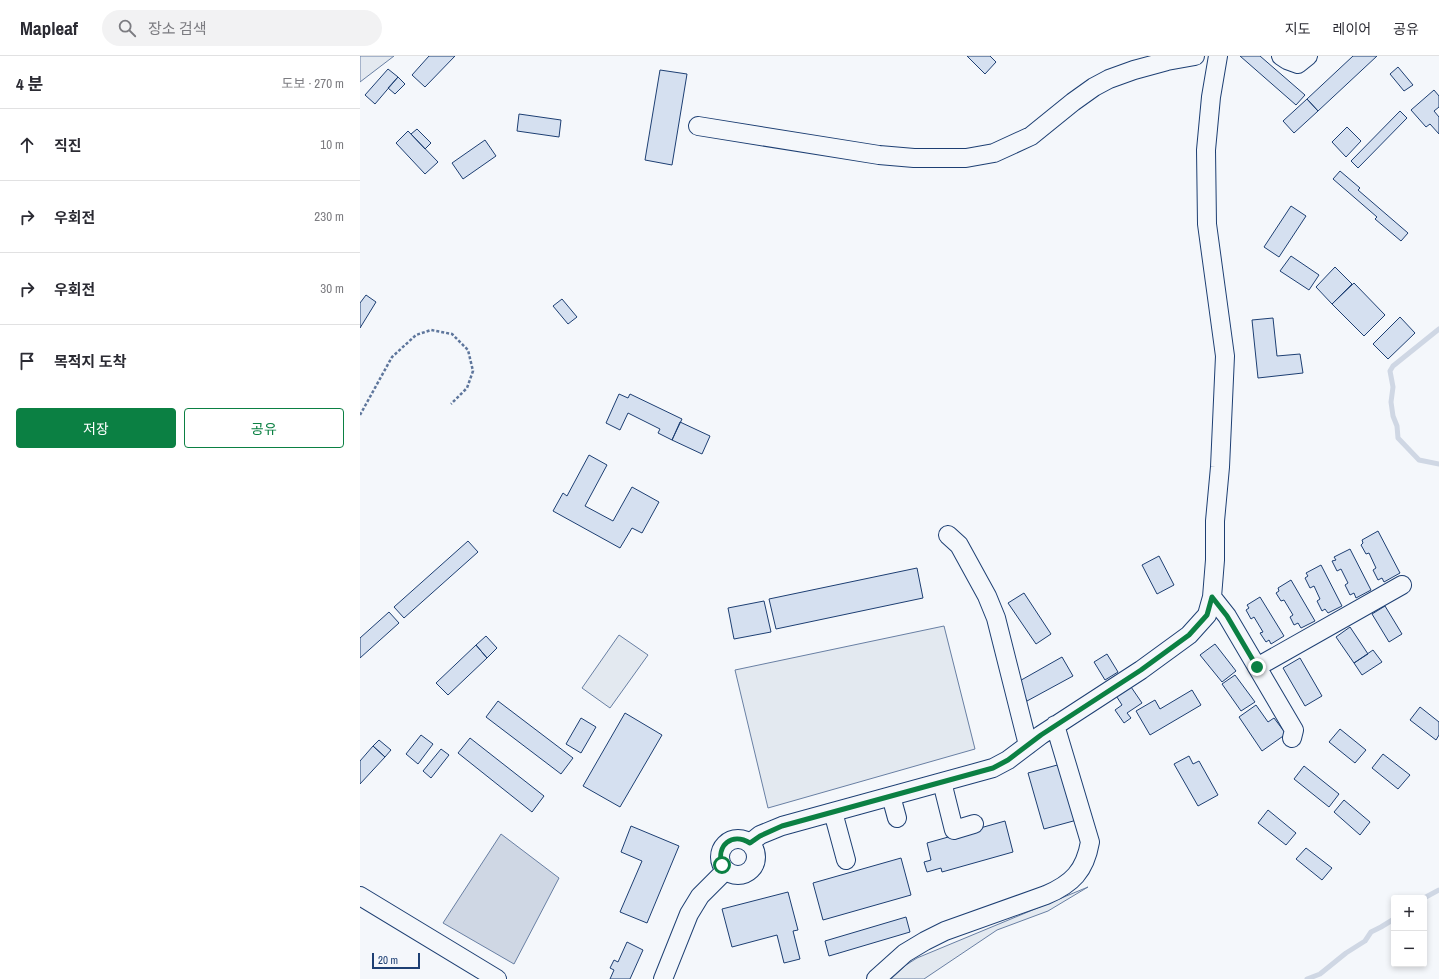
<!DOCTYPE html>
<html lang="ko">
<head>
<meta charset="utf-8">
<style>
	body { margin:0; font-family:"Archivo Narrow","Noto Sans KR",sans-serif; background:#f2f2f3; color:#2b2b33 }
	.controls { position:absolute; right:12px; bottom:12px; display:grid; overflow:hidden; border-radius:4px; box-shadow:0 2px 6px #0003 }
	.controls button { width:36px; height:36px; display:grid; place-items:center; padding:0; border:0; border-bottom:1px solid #e1e1e2; background:#fff; color:#2b2b33; font:20px sans-serif }
	.scale { position:absolute; left:12px; bottom:10px; width:48px; box-sizing:border-box; padding-left:4px; border:2px solid #1d3f73; border-top:0; font-size:11px; line-height:14px; white-space:nowrap; color:#1d3f73; -webkit-text-stroke:3px #f4f7fb; paint-order:stroke }
	.stop { position:absolute; width:12px; height:12px; margin:-9px; border:3px solid #0b8043; border-radius:50%; background:#fff }
	.stop.end { background:#0b8043; border-color:#fff; box-shadow:0 1px 4px #0008 }
	.list { margin:0; padding:0; list-style:none }
	h2 { display:flex; justify-content:space-between; align-items:center; height:52px; margin:0; padding:0 16px; font-size:17px }
	h2 small { font-size:13px; font-weight:400; color:#7c7c81 }
	.list li { display:grid; grid-template-columns:26px 1fr auto; gap:12px; align-items:center; box-sizing:border-box; height:72px; padding:0 16px; border-top:1px solid #e1e1e2 }
	.list b { display:block; font-size:15px; white-space:nowrap }
	.list em { font-size:13px; font-style:normal; color:#7c7c81 }
	.actions { display:flex; gap:8px; padding:12px 16px }
	.actions a { flex:1; padding:9px 0; border:1px solid #0b8043; border-radius:4px; text-align:center; font-size:14px; color:#0b8043 }
	.actions .main { background:#0b8043; color:#fff }
	.icon { flex:none; width:22px; height:22px; fill:none; stroke:currentColor; stroke-width:2; stroke-linecap:round; stroke-linejoin:round }
	.map { position:relative; flex:none; width:1079px; height:923px; overflow:hidden }
	header { display:flex; align-items:center; gap:24px; box-sizing:border-box; height:56px; padding:0 20px; background:#fff; border-bottom:1px solid #e1e1e2 }
	header strong { font-size:19px }
	nav { display:flex; gap:22px; margin-inline-start:auto; font-size:14px }
	.search { width:280px; height:36px; background:#f2f2f3; display:flex; align-items:center; gap:10px; box-sizing:border-box; padding:0 14px; border-radius:22px; color:#7c7c81; font-size:15px }
	main { display:flex }
	aside { flex:1; background:#fff }
	.map>svg:first-child { display:block }
	.green { fill:#e3e9f0; stroke:#687fa3 }
	.water { fill:#cfd7e4; stroke:#687fa3 }
	.lines { fill:none; stroke-linecap:round; stroke-linejoin:round }
	.stream { stroke:#cfd7e4; stroke-width:5 }
	.building { fill:#d5e0f0; stroke:#1d3f73 }
	.minor-casing { stroke:#1d3f73; stroke-width:20 }
	.path { stroke:#5e769c; stroke-width:2.5; stroke-dasharray:3 2; stroke-linecap:butt }
	.minor { stroke:#f4f7fb; stroke-width:18 }
	.route { stroke:#0b8043; stroke-width:5 }
</style>
</head>
<body>
<header>
<strong>Mapleaf</strong>
<div class="search"><svg class="icon" aria-label="search" viewBox="0 0 24 24"><circle cx="10" cy="10" r="6"/><path d="M15 15l6 6"/></svg>장소 검색</div>
<nav><a>지도</a><a>레이어</a><a>공유</a></nav>
</header>
<main>
<aside>
<h2>4 분<small>도보 · 270 m</small></h2>
<ul class="list">
<li><svg class="icon" aria-label="ahead" viewBox="0 0 24 24"><path d="M12 20V5M6 11l6-6 6 6"/></svg><div><b>직진</b></div><em>10 m</em></li>
<li><svg class="icon" aria-label="right" viewBox="0 0 24 24"><path d="M7 20v-9h11M14 6l5 5-5 5"/></svg><div><b>우회전</b></div><em>230 m</em></li>
<li><svg class="icon" aria-label="right" viewBox="0 0 24 24"><path d="M7 20v-9h11M14 6l5 5-5 5"/></svg><div><b>우회전</b></div><em>30 m</em></li>
<li><svg class="icon" aria-label="arrive" viewBox="0 0 24 24"><path d="M6 21V4h12l-3 4 3 4H6"/></svg><div><b>목적지 도착</b></div></li>
</ul>
<div class="actions"><a class="main">저장</a><a>공유</a></div>
</aside>
<div class="map">
<svg width="1079" height="923" viewBox="0 0 1079 923">
	<rect width="100%" height="100%" fill="#f4f7fb"/>
	<path class="green" d="M 0,0 L 34,0 L 0,26 Z
		M 584,570 L 615,693 L 408,752 L 375,614 Z
		M 259,579 L 288,599 L 250,652 L 222,632 Z
		M 728,831 L 688,855 L 637,874 L 564,923 L 531,923 L 546,909 L 557,902 Z"/>
	<path class="water" d="M 141,778 L 199,822 L 154,908 L 83,867 Z"/>
	<g class="lines">
		<path class="stream" d="M 1079,273 L 1033,310 L 1030,315 L 1033,331 L 1031,346 L 1033,360 L 1037,370 L 1038,382 L 1059,404 L 1079,408
			M 1064,842 L 1079,834
			M 947,923 L 960,918 L 986,897 L 1005,885 L 1011,876 L 1021,871 L 1034,863"/>
	</g>
	<path class="building" d="M 69,0 L 95,0 L 65,31 L 52,19 Z
		M 607,0 L 630,0 L 636,6 L 625,18 Z
		M 880,0 L 900,0 L 945,39 L 936,49 Z
		M 993,0 L 1017,0 L 958,55 L 947,43 Z
		M 1038,11 L 1053,29 L 1044,35 L 1030,18 Z
		M 28,13 L 38,21 L 15,48 L 5,39 Z
		M 300,14 L 327,18 L 312,109 L 285,104 Z
		M 38,21 L 45,28 L 35,38 L 28,32 Z
		M 1074,34 L 1079,40 L 1079,51 L 1074,55 L 1079,61 L 1079,78 L 1070,68 L 1066,71 L 1051,54 Z
		M 947,43 L 958,55 L 934,77 L 923,65 Z
		M 1040,55 L 1047,62 L 998,112 L 991,105 Z
		M 159,58 L 201,64 L 199,81 L 157,75 Z
		M 987,71 L 1001,85 L 986,101 L 972,86 Z
		M 57,73 L 71,87 L 65,93 L 51,78 Z
		M 48,75 L 78,106 L 65,118 L 36,87 Z
		M 125,84 L 136,100 L 103,123 L 92,107 Z
		M 980,115 L 1000,132 L 998,134 L 1048,177 L 1041,185 L 1015,163 L 1017,161 L 973,123 Z
		M 931,150 L 946,160 L 919,201 L 904,191 Z
		M 931,200 L 959,219 L 949,234 L 920,215 Z
		M 975,211 L 992,228 L 972,248 L 956,231 Z
		M 994,227 L 1025,259 L 1004,280 L 972,248 Z
		M 6,239 L 16,246 L 0,272 L 0,247 Z
		M 202,243 L 217,261 L 208,268 L 193,250 Z
		M 1040,261 L 1055,277 L 1028,303 L 1013,288 Z
		M 913,262 L 917,300 L 940,298 L 943,317 L 898,322 L 892,264 Z
		M 259,338 L 268,342 L 270,338 L 322,363 L 312,384 L 298,377 L 300,373 L 268,357 L 260,374 L 246,367 Z
		M 320,366 L 350,380 L 342,398 L 312,384 Z
		M 229,399 L 247,409 L 225,450 L 253,465 L 272,431 L 299,446 L 282,477 L 272,472 L 260,492 L 193,455 L 203,437 L 207,440 Z
		M 1018,475 L 1040,517 L 1024,526 L 1022,522 L 1018,524 L 1013,514 L 1016,512 L 1009,497 L 1006,498 L 1001,489 L 1003,487 L 1002,484 Z
		M 108,485 L 118,496 L 44,562 L 34,551 Z
		M 990,493 L 1011,534 L 996,542 L 994,537 L 990,539 L 985,529 L 988,527 L 981,513 L 977,515 L 972,505 L 976,504 L 974,501 Z
		M 799,500 L 814,529 L 797,538 L 782,509 Z
		M 961,509 L 982,550 L 968,557 L 965,553 L 962,555 L 957,545 L 960,543 L 954,530 L 950,532 L 945,522 L 948,520 L 946,517 Z
		M 557,512 L 563,542 L 416,573 L 409,543 Z
		M 931,524 L 955,565 L 941,572 L 938,567 L 934,569 L 930,561 L 933,559 L 924,544 L 921,545 L 916,537 L 919,535 L 918,532 Z
		M 664,537 L 691,578 L 676,588 L 648,547 Z
		M 900,541 L 924,580 L 911,588 L 909,584 L 906,586 L 900,577 L 903,576 L 894,561 L 891,563 L 886,554 L 889,552 L 887,549 Z
		M 404,545 L 411,576 L 374,583 L 368,552 Z
		M 1025,550 L 1042,578 L 1029,586 L 1012,558 Z
		M 29,556 L 39,567 L 0,602 L 0,582 Z
		M 990,571 L 1008,598 L 994,607 L 976,581 Z
		M 126,580 L 137,592 L 127,602 L 116,589 Z
		M 855,588 L 876,615 L 862,626 L 840,599 Z
		M 116,589 L 127,602 L 88,639 L 76,627 Z
		M 1013,594 L 1022,606 L 1002,619 L 994,607 Z
		M 747,598 L 758,616 L 745,624 L 734,606 Z
		M 702,601 L 713,620 L 667,645 L 656,627 Z
		M 940,602 L 962,640 L 945,650 L 923,612 Z
		M 875,619 L 895,646 L 881,655 L 862,628 Z
		M 769,628 L 782,647 L 767,657 L 771,662 L 764,667 L 755,654 L 762,649 L 755,638 Z
		M 832,634 L 841,649 L 790,679 L 776,655 L 795,644 L 800,653 Z
		M 138,645 L 213,702 L 201,718 L 126,661 Z
		M 896,649 L 908,666 L 914,662 L 926,678 L 902,695 L 879,661 Z
		M 1060,651 L 1079,666 L 1079,679 L 1076,684 L 1050,664 Z
		M 265,657 L 302,679 L 260,751 L 223,730 Z
		M 221,662 L 236,671 L 221,697 L 206,688 Z
		M 980,673 L 1006,694 L 995,707 L 969,686 Z
		M 61,679 L 73,688 L 58,708 L 46,698 Z
		M 110,682 L 184,740 L 172,756 L 98,697 Z
		M 19,684 L 31,694 L 25,701 L 13,690 Z
		M 13,690 L 25,701 L 0,728 L 0,705 Z
		M 81,693 L 89,699 L 71,722 L 63,715 Z
		M 1023,698 L 1050,719 L 1038,733 L 1012,712 Z
		M 829,700 L 833,708 L 839,705 L 858,739 L 838,750 L 814,708 Z
		M 701,708 L 717,764 L 684,773 L 668,717 Z
		M 944,710 L 979,738 L 969,751 L 934,723 Z
		M 984,744 L 1010,766 L 1000,779 L 974,756 Z
		M 908,754 L 936,777 L 926,789 L 898,767 Z
		M 645,765 L 653,796 L 582,816 L 581,812 L 567,816 L 564,806 L 571,804 L 567,787 Z
		M 271,770 L 319,790 L 287,867 L 260,856 L 282,805 L 261,796 Z
		M 946,792 L 972,812 L 962,824 L 936,803 Z
		M 541,802 L 551,839 L 463,864 L 453,827 Z
		M 428,836 L 438,874 L 433,875 L 440,903 L 424,907 L 417,879 L 372,891 L 362,853 Z
		M 546,861 L 550,876 L 469,900 L 465,885 Z
		M 267,886 L 283,894 L 270,923 L 250,923 L 254,914 L 250,912 L 254,904 L 258,906 Z"/>
	<g class="lines">
		<defs>
			<path id="minor" d="M 921,0 L 927,4 L 938,8 L 948,0
				M 338,70 L 519,99 L 554,102 L 606,102 L 634,97 L 671,80 L 713,46 L 734,31 L 749,23 L 774,14 L 807,5 L 835,0
				M 588,479 L 599,489 L 627,540 L 636,562 L 668,689
				M 852,541 L 867,560 L 934,674 L 932,682
				M 897,611 L 1042,529
				M 582,726 L 594,774 L 614,768
				M 531,740 L 537,762
				M 473,756 L 486,804
				M360 801a18 18 0 1 1 36 0a18 18 0 1 1-36 0Z
				M 390,787 L 400,779 L 422,770 L 633,712 L 648,704 L 681,679 L 781,614 L 829,579 L 847,559 L 852,541 L 855,504 L 855,465 L 860,411 L 865,300 L 847,168 L 846,94 L 851,41 L 858,0
				M 0,840 L 137,923
				M 303,923 L 329,858 L 340,840 L 366,814
				M 516,923 L 545,897 L 565,885 L 585,875 L 686,839 C 712,828 725,815 730,786 L 695,669"/>
		</defs>
		<use href="#minor" class="minor-casing"/>
		<path class="path" d="M 0,359 L 32,301 L 56,279 L 71,274 L 92,278 L 108,294 L 113,315 L 107,332 L 91,348"/>
		<use href="#minor" class="minor"/>
	</g>
	<g class="lines">
		<path class="route" d="M 362,809 C 356,789 372,776 390,787 L 400,780 L 422,770 L 633,712 L 648,704 L 681,679 L 781,614 L 829,579 L 847,559 L 852,541 L 867,560 L 897,611"/>
	</g>
</svg>
<div class="controls">
<button>+</button>
<button>−</button>
</div>
<div class="scale">20 m</div>
<div class="stop" style="left:362px;top:809px"></div>
<div class="stop end" style="left:897px;top:611px"></div>
</div>
</main>
</body>
</html>
